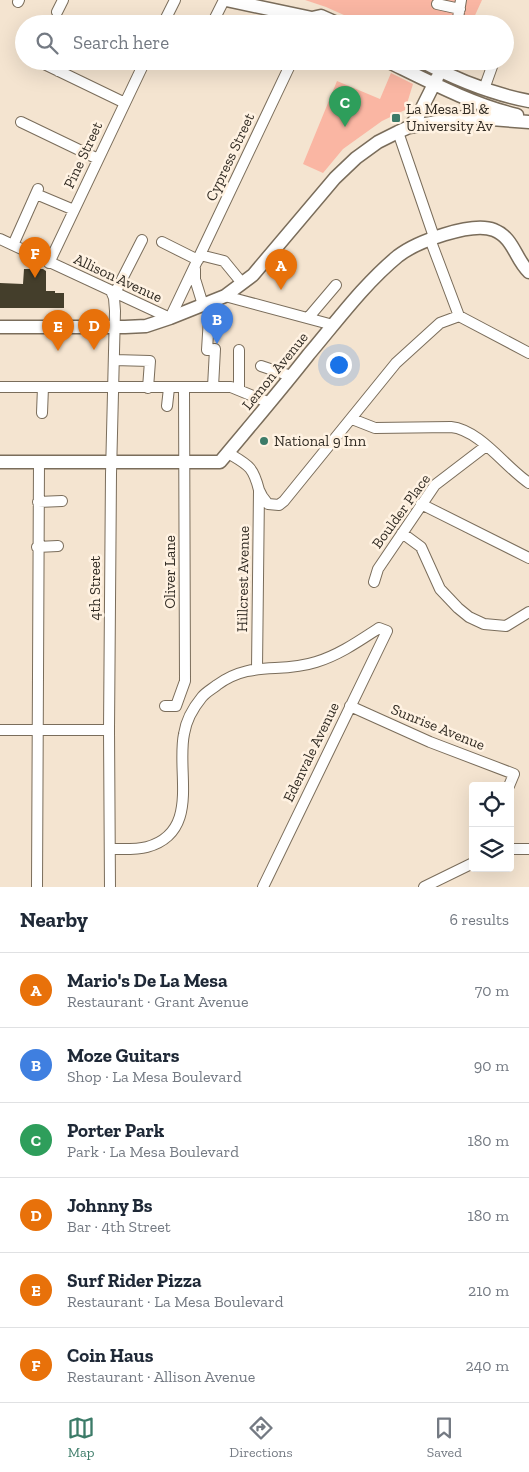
<!DOCTYPE html>
<html lang="en">
<head>
<meta charset="utf-8">
<style>
	body { margin:0; font-family:"Zilla Slab",serif; background:#f6f6f7; color:#1f2937 }
	.controls { position:absolute; right:15px; bottom:15px; display:grid; overflow:hidden; border-radius:5px; box-shadow:0 5px 20px #0002 }
	.controls button { width:45px; height:45px; display:grid; place-items:center; padding:0; border:0; border-bottom:1px solid #e0e1e3; background:#fff; color:#1f2937; font:25px sans-serif }
	.you { position:absolute; left:338px; top:364px; width:18px; height:18px; margin:-12px; border:4px solid #fff; border-radius:50%; background:#1a73e8; box-shadow:0 0 0 8px #1a73e833 }
	.badge { display:grid; place-items:center; width:32px; height:32px; border-radius:50%; background:#3c7b68; color:#fff; font-size:16px; font-weight:700 }
	.pin { position:absolute; translate:-50% -41px; filter:drop-shadow(0 1px 2px #0008) }
	.pin::after { content:''; position:absolute; top:26px; width:18px; height:15px; background:inherit; clip-path:polygon(0 0,100% 0,50% 100%) }
	.list { margin:0; padding:0; list-style:none }
	h2 { display:flex; justify-content:space-between; align-items:center; height:65px; margin:0; padding:0 20px; font-size:21px }
	h2 small { font-size:16px; font-weight:400; color:#747a83 }
	.list li { display:grid; grid-template-columns:32px 1fr auto; gap:15px; align-items:center; box-sizing:border-box; height:75px; padding:0 20px; border-top:1px solid #e0e1e3 }
	.list b { display:block; font-size:19px; white-space:nowrap }
	.list p { margin:0; font-size:16px; white-space:nowrap; color:#747a83 }
	.list em { font-size:16px; font-style:normal; color:#747a83 }
	.icon { flex:none; width:28px; height:28px; fill:none; stroke:currentColor; stroke-width:2; stroke-linecap:round; stroke-linejoin:round }
	.map { position:relative; flex:none; width:529px; height:887px; overflow:hidden }
	.search { position:absolute; background:#fff; box-shadow:0 5px 20px #0002; left:15px; right:15px; top:15px; height:55px; display:flex; align-items:center; gap:12px; box-sizing:border-box; padding:0 18px; border-radius:28px; color:#747a83; font-size:19px }
	.sheet { height:515px; background:#fff }
	nav { display:flex; justify-content:space-around; align-items:center; box-sizing:border-box; height:70px; border-top:1px solid #e0e1e3; background:#fff; font-size:14px; color:#747a83 }
	nav a { display:grid; justify-items:center; gap:2px }
	nav .on { color:#3c7b68 }
	.map>svg:first-child { display:block }
	.green { fill:#fab6a3 }
	.building { fill:#443e2b }
	.lines { fill:none; stroke-linecap:round; stroke-linejoin:round }
	.minor-casing { stroke:#7a6d5b; stroke-width:12 }
	.major-casing { stroke:#7a6d5b; stroke-width:15 }
	.minor { stroke:#fff; stroke-width:10 }
	.major { stroke:#fff; stroke-width:12 }
	.poi-dot { fill:#3c7b68; stroke:#fff2e2; stroke-width:2 }
	.labels { text-anchor:middle; dominant-baseline:central; stroke-width:5; stroke-linejoin:round; paint-order:stroke }
	.poi-label { font-size:15px; fill:#322c24; stroke:#fff2e2; text-anchor:start }
	.street-label { font-size:15px; fill:#322c24; stroke:#fff2e2 }
</style>
</head>
<body>
<div class="map">
<svg width="529" height="887" viewBox="0 0 529 887">
	<rect width="100%" height="100%" fill="#f4e4d0"/>
	<path class="green" d="M 305,0 L 482,0 L 471,24 L 364,24 L 326,7 Z
		M 391,73 L 413,84 L 405,110 L 382,121 L 343,149 L 323,173 L 303,164 L 337,81 L 380,99 Z"/>
	<path class="building" d="M 24,269 L 43,269 L 46,271 L 46,291 L 55,291 L 55,293 L 64,293 L 64,308 L 0,308 L 0,283 L 23,284 Z"/>
	<g class="lines">
		<defs>
			<path id="minor" d="M 18,2 L 19,0
				M 437,4 L 460,9
				M 57,12 L 63,0
				M 163,24 L 175,0
				M 212,24 L 224,0
				M 457,24 L 461,0
				M 38,61 L 125,103
				M 58,71 L 62,61
				M 440,71 L 444,61
				M 484,89 L 494,61
				M 21,122 L 98,159
				M 398,132 L 434,237
				M 36,194 L 74,210
				M 0,239 L 170,318 L 292,61
				M 430,239 L 459,316
				M 162,242 L 198,260
				M 13,245 L 38,189
				M 200,255 L 224,261 L 242,283
				M 49,263 L 145,61
				M 195,269 L 195,279 L 203,305
				M 115,293 L 142,240
				M 225,296 L 333,325
				M 210,302 L 207,350 L 215,349 L 213,387
				M 308,318 L 336,285
				M 239,350 L 239,390
				M 114,360 L 150,361 L 148,388
				M 261,366 L 291,376
				M 0,387 L 231,387 L 270,403
				M 167,406 L 169,388
				M 42,413 L 43,387
				M 352,419 L 375,428 L 451,427 C 480,430 505,467 529,483
				M 228,453 C 248,465 253,466 259,490 L 257,669
				M 259,490 L 262,496 L 268,504 L 279,505 L 284,501 L 396,363 L 440,323 L 459,316 L 529,353
				M 38,502 L 62,501
				M 421,504 L 529,558
				M 402,533 L 421,547 L 440,589 L 458,608 L 469,617 L 484,624 L 506,626 L 529,612
				M 37,547 L 58,546
				M 374,582 L 378,569 L 435,485 L 486,446
				M 165,706 L 176,706 L 185,681 L 184,387
				M 350,706 L 430,742 L 514,774 L 509,786
				M 0,730 L 109,730
				M 110,849 C 122,849 136,850 147,847 C 201,832 176,772 184,734 C 186,720 193,708 202,697 C 206,692 212,689 217,685 C 251,660 279,674 316,662 C 339,655 359,641 379,628 L 387,631 L 263,887
				M 510,849 L 529,849
				M 37,887 L 39,462
				M 110,887 L 109,730 L 111,474 L 115,311 L 114,298 L 111,291
				M 424,887 L 473,863"/>
			<path id="major" d="M 226,0 L 312,18 L 321,16 L 339,24
				M 387,61 C 428,81 473,105 517,115
				M 421,61 C 455,79 492,94 529,101
				M 409,127 L 417,118 L 437,78
				M 0,327 L 125,327 L 146,326 L 170,318 L 225,296 L 253,275 L 335,178 L 356,158 L 378,142 L 398,132 L 409,127 L 465,117 L 529,122
				M 0,462 L 220,462 C 250,426 280,391 309,354 C 337,321 364,284 398,256 C 416,242 472,221 494,230 C 514,238 515,259 529,272"/>
		</defs>
		<use href="#minor" class="minor-casing"/>
		<use href="#major" class="major-casing"/>
		<use href="#minor" class="minor"/>
		<use href="#major" class="major"/>
	</g>
	<g class="poi-dot">
		<rect x="391" y="113" width="10" height="10" rx="2.5"/>
		<circle cx="264" cy="441" r="5"/>
	</g>
	<g class="labels">
		<g class="poi-label">
			<text x="406" y="109">La Mesa Bl &amp;<tspan x="406" dy="17">University Av</tspan></text>
			<text x="274" y="441">National 9 Inn</text>
		</g>
		<g class="street-label">
			<text transform="translate(83 155) rotate(-65)">Pine Street</text>
			<text transform="translate(230 157) rotate(-65)">Cypress Street</text>
			<text transform="translate(118 278) rotate(25)">Allison Avenue</text>
			<text transform="translate(275 371) rotate(-51)">Lemon Avenue</text>
			<text transform="translate(401 511) rotate(-54)">Boulder Place</text>
			<text transform="translate(170 572) rotate(-90)">Oliver Lane</text>
			<text transform="translate(243 579) rotate(-89)">Hillcrest Avenue</text>
			<text transform="translate(95 588) rotate(-90)">4th Street</text>
			<text transform="translate(438 727) rotate(22)">Sunrise Avenue</text>
			<text transform="translate(311 752) rotate(-64)">Edenvale Avenue</text>
		</g>
	</g>
</svg>
<div class="controls">
<button><svg class="icon" aria-label="locate" viewBox="0 0 24 24"><circle cx="12" cy="12" r="6"/><path d="M12 2v4M12 18v4M2 12h4M18 12h4"/></svg></button>
<button><svg class="icon" aria-label="layers" viewBox="0 0 24 24"><path d="M12 4l9 5-9 5-9-5zM3 14l9 5 9-5"/></svg></button>
</div>
<div class="you"></div>
<div class="pin badge" style="left:281px;top:290px;background:#e8710a">A</div>
<div class="pin badge" style="left:217px;top:344px;background:#3f7fe0">B</div>
<div class="pin badge" style="left:345px;top:127px;background:#2e9e5b">C</div>
<div class="pin badge" style="left:94px;top:350px;background:#e8710a">D</div>
<div class="pin badge" style="left:58px;top:351px;background:#e8710a">E</div>
<div class="pin badge" style="left:35px;top:278px;background:#e8710a">F</div>
<div class="search"><svg class="icon" aria-label="search" viewBox="0 0 24 24"><circle cx="10" cy="10" r="6"/><path d="M15 15l6 6"/></svg>Search here</div>
</div>
<section class="sheet">
<h2>Nearby<small>6 results</small></h2>
<ul class="list">
<li><span class="badge" style="background:#e8710a">A</span><div><b>Mario's De La Mesa</b><p>Restaurant · Grant Avenue</p></div><em>70 m</em></li>
<li><span class="badge" style="background:#3f7fe0">B</span><div><b>Moze Guitars</b><p>Shop · La Mesa Boulevard</p></div><em>90 m</em></li>
<li><span class="badge" style="background:#2e9e5b">C</span><div><b>Porter Park</b><p>Park · La Mesa Boulevard</p></div><em>180 m</em></li>
<li><span class="badge" style="background:#e8710a">D</span><div><b>Johnny Bs</b><p>Bar · 4th Street</p></div><em>180 m</em></li>
<li><span class="badge" style="background:#e8710a">E</span><div><b>Surf Rider Pizza</b><p>Restaurant · La Mesa Boulevard</p></div><em>210 m</em></li>
<li><span class="badge" style="background:#e8710a">F</span><div><b>Coin Haus</b><p>Restaurant · Allison Avenue</p></div><em>240 m</em></li>
</ul>
</section>
<nav>
<a class="on"><svg class="icon" aria-label="map" viewBox="0 0 24 24"><path d="M3 6l6-2 6 2 6-2v14l-6 2-6-2-6 2zM9 4v14M15 6v14"/></svg>Map</a>
<a><svg class="icon" aria-label="directions" viewBox="0 0 24 24"><path d="M12 3l9 9-9 9-9-9zM9 14v-3h6M13 9l2 2-2 2"/></svg>Directions</a>
<a><svg class="icon" aria-label="saved" viewBox="0 0 24 24"><path d="M7 4h10v16l-5-4-5 4z"/></svg>Saved</a>
</nav>
</body>
</html>
